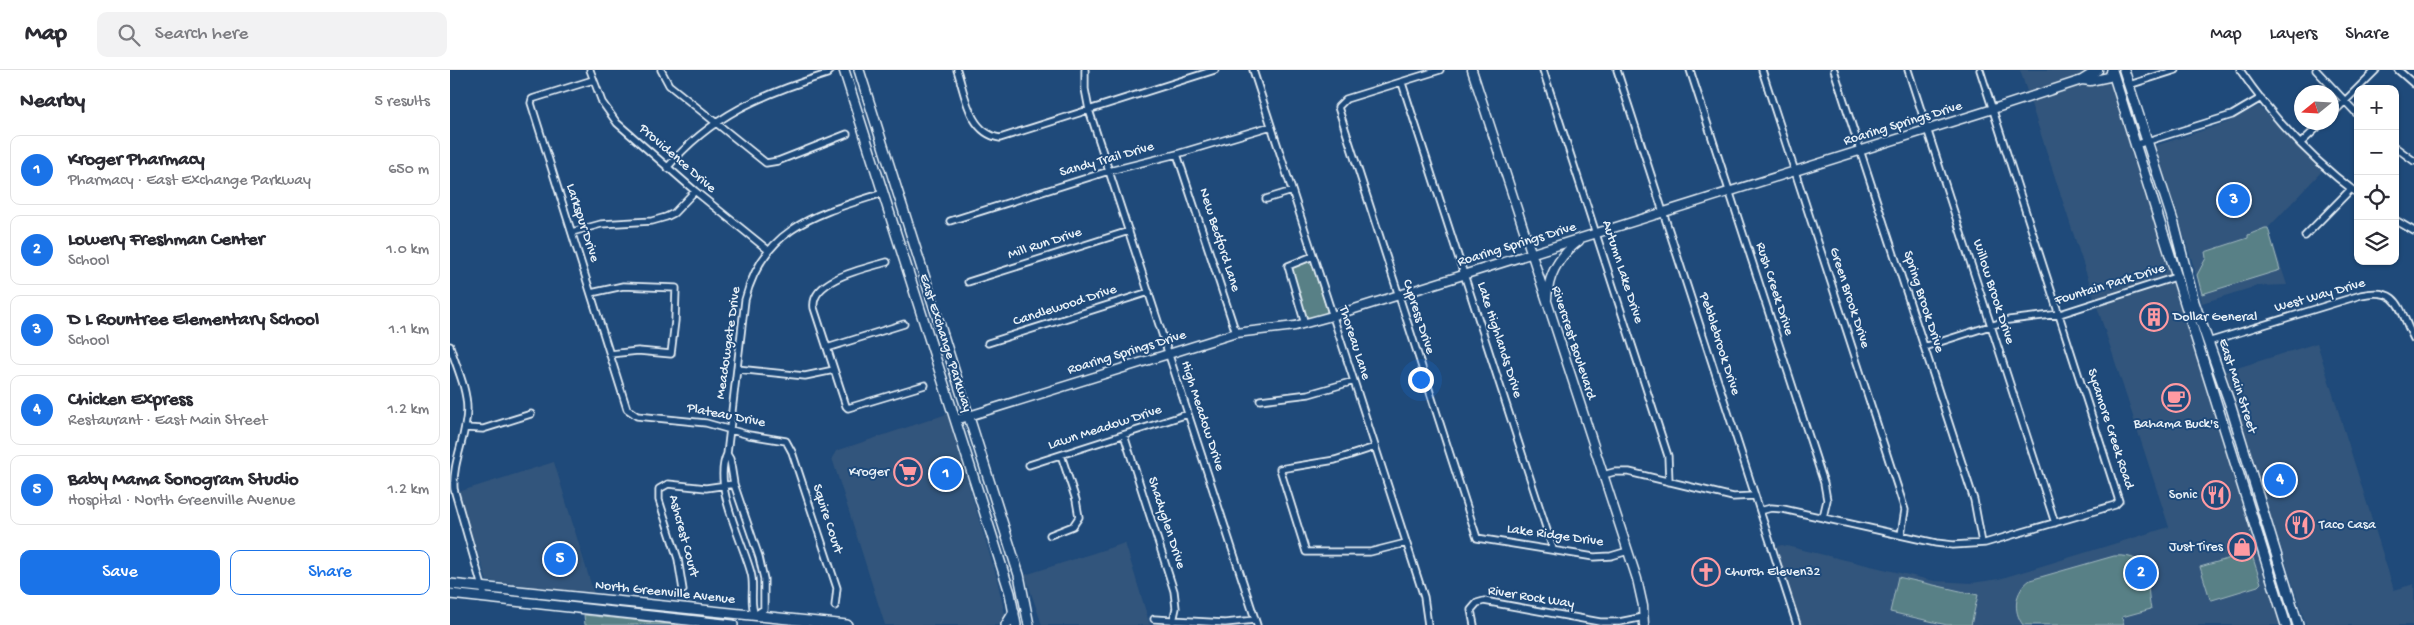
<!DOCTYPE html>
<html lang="en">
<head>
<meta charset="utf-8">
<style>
	body { margin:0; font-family:"Gochi Hand",sans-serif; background:#f2f2f3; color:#2b2b33 }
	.controls { position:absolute; right:15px; top:15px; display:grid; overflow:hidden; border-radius:10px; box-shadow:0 1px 4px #0004 }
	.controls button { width:45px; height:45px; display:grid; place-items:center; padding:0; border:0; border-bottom:1px solid #e1e1e2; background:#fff; color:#2b2b33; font:25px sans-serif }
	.compass { position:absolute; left:1844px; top:15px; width:45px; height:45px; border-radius:50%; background:#fff; box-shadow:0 1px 4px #0004; rotate:252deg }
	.you { position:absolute; left:970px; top:309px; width:18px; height:18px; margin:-12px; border:4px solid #fff; border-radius:50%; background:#1a73e8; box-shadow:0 0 0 8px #1a73e833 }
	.badge { display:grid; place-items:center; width:32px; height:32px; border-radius:50%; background:#1a73e8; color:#fff; font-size:16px; font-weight:700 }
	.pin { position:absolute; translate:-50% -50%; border:2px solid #fff; box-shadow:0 1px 5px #0006 }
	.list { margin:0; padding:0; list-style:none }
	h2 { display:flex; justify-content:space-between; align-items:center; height:65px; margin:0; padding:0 20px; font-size:21px }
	h2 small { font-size:16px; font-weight:400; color:#7c7c81 }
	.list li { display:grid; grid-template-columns:32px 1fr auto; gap:15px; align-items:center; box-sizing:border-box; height:70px; margin:0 10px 10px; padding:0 10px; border:1px solid #e1e1e2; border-radius:10px }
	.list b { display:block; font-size:19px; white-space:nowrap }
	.list p { margin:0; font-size:16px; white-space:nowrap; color:#7c7c81 }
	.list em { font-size:16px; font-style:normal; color:#7c7c81 }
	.actions { display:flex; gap:10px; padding:15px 20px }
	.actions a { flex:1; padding:11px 0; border:1px solid #1a73e8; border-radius:10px; text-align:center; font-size:18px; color:#1a73e8 }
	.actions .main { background:#1a73e8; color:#fff }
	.icon { flex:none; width:28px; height:28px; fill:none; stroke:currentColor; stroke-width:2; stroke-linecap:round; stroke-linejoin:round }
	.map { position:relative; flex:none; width:1964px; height:555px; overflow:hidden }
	header { display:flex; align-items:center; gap:30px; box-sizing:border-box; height:70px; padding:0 25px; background:#fff; border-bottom:1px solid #e1e1e2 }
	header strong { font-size:24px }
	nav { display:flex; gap:28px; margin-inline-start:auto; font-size:18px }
	.search { width:350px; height:45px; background:#f2f2f3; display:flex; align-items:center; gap:12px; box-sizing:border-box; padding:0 18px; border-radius:10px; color:#7c7c81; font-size:19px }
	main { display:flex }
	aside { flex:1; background:#fff }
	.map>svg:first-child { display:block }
	.built { fill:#32557b }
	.green { fill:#598086; stroke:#a0b8bf }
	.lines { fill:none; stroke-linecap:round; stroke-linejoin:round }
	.minor-casing { stroke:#e8f1f8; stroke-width:9 }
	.tertiary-casing { stroke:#e8f1f8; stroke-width:11 }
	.secondary-casing { stroke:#e8f1f8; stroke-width:12 }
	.minor { stroke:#1f4a7a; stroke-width:5.5 }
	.tertiary { stroke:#1f4a7a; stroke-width:8 }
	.secondary { stroke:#1f4a7a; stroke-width:9 }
	.labels { text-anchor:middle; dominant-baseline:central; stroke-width:4; stroke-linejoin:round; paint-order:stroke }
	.street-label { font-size:14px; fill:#e8f1f8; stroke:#1f4a7a }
	.poi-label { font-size:14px; fill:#e8f1f8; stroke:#1f4a7a; text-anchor:start }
</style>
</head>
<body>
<header>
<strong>Map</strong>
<div class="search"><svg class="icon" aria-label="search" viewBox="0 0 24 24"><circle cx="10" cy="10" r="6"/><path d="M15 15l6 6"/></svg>Search here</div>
<nav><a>Map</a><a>Layers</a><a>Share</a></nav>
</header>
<main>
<aside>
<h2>Nearby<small>5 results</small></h2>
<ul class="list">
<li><span class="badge">1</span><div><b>Kroger Pharmacy</b><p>Pharmacy · East Exchange Parkway</p></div><em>650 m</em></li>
<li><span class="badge">2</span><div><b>Lowery Freshman Center</b><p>School</p></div><em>1.0 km</em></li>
<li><span class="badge">3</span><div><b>D L Rountree Elementary School</b><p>School</p></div><em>1.1 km</em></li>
<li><span class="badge">4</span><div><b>Chicken Express</b><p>Restaurant · East Main Street</p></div><em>1.2 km</em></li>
<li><span class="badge">5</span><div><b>Baby Mama Sonogram Studio</b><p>Hospital · North Greenville Avenue</p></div><em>1.2 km</em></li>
</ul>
<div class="actions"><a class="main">Save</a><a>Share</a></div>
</aside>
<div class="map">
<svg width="1964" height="555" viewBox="0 0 1964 555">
	<rect width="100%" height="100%" fill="#1f4a7a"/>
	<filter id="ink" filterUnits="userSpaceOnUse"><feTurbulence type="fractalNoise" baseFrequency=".02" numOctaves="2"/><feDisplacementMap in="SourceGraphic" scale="10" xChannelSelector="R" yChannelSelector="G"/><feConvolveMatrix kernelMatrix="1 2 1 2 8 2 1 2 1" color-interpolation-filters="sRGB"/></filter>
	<g filter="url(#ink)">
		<path class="built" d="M 1570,0 L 1656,0 L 1806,477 L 1809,478 L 1810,490 L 1821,527 L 1823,527 L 1833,555 L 1351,555 L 1326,478 L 1328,476 L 1332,475 L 1484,511 L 1522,513 L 1549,509 L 1719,457 Z
			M 1809,36 L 1872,101 L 1818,158 L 1837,215 L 1807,216 L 1752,233 L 1744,197 L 1705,76 L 1776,53 Z
			M 1867,273 L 1944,520 L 1964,514 L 1964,555 L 1856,555 L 1774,302 Z
			M 497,344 L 546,505 L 555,544 L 552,555 L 435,555 L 382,388 L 386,381 Z
			M 104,392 L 144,524 L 37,511 L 8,422 Z
			M 675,473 L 700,555 L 592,555 L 575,505 Z"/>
		<path class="green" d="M 1815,158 L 1818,158 L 1830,200 L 1752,224 L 1747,205 L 1756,188 L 1755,182 L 1798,168 L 1798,165 Z
			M 857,191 L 862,194 L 877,240 L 876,244 L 861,249 L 856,246 L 842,200 L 844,196 Z
			M 1801,482 L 1811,513 L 1808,516 L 1762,530 L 1760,529 L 1750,497 Z
			M 1664,486 C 1705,483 1695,515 1701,539 L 1672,547 L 1674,555 L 1573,555 C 1562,540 1565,521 1580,510 Z
			M 1448,507 L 1528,525 L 1521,555 L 1497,555 L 1440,542 Z
			M 134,545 L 229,555 L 135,555 Z"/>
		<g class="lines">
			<defs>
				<path id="minor" d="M 140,0 L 152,32 L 167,53 L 245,121 L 318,180
					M 211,0 L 219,15 L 316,93 L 328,91 L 397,64
					M 507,0 C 515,24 519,63 550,68 L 765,0
					M 635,0 L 635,19 L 639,40 L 807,555
					M 803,0 L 974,527 L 978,555
					M 990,0 L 896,29 L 888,37 L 1027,468 L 1144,487 L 1161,486 L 1178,481
					M 1093,0 L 1218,386 L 1219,412
					M 1167,0 L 1347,555
					M 1240,0 L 1374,413 L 1377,430 L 1373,447
					M 1312,0 L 1455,440 L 1451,465
					M 1384,0 L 1524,430 L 1532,473
					M 1458,0 L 1605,453
					M 1790,0 C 1822,47 1862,90 1908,124
					M 1866,0 L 1908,45
					M 1948,0 L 1964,14
					M 143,10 L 85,28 L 82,29 L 81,33 L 177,339 L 187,346 L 256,353 L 299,365 L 336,371 L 342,382 L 387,518 L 385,536
					M 952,13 L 1103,479
					M 1679,15 L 1726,0
					M 1882,44 L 1926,0
					M 1851,73 L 1873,52
					M 1685,75 L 1782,45 L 1811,28
					M 1945,77 L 1964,91
					M 727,84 L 786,263
					M 217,98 C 261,45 313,24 377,4 L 381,0
					M 816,129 L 842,121
					M 1945,150 L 1964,161
					M 500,151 L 659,101 L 727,84 L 821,56
					M 122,162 L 151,154 L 202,151 L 216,147 L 224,143 L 245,121
					M 1855,166 L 1901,119
					M 437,192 C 417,198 360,209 364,238 L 396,336 L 398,338 L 475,315
					M 518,212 L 679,161
					M 141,223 L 173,216 L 226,218 L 225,251 L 221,284 L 188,281 L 160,284
					M 855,254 L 838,196 L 863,186
					M 1758,272 L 1911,225 C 1951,216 1949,241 1964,269
					M 538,273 L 699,222
					M 0,276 C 6,296 17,318 17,339 C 17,366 2,392 4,419 L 35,527
					M 1474,277 L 1559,250 L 1610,244 L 1729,206
					M 377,278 L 454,254
					M 287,299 L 355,306 L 384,300
					M 810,330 L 859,324 L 904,311
					M 15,358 L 33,359 L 81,344
					M 674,365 L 724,521 L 726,538 L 723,551
					M 925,377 L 885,390 L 830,399 L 856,482 L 920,482 L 956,473
					M 277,384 L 280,389 L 284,414 L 309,487 L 314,509 L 314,539 L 305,545 C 299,533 305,517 301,503 C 293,472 262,415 277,384 L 295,230 C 314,156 368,144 433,123
					M 579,395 L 738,344
					M 1153,405 L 1164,402 L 1179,402 L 1283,427 L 1305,426
					M 1310,441 L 1321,438 L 1333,439 L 1486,473 L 1503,475 L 1535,473 L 1665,435 L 1669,431 L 1530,0
					M 600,465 L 623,456 L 629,447 L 626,430 L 611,385
					M 233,520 L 228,489 L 209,430 L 209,419 L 218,414 L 256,418 L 284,414
					M 704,549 L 775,553 L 805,550
					M 1024,555 L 1021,540 L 1027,533 L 1034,531 L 1150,552 L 1169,552 L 1194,547"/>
				<path id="tertiary" d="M 1022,0 L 1187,509 L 1193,536 L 1194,555
					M 1632,10 L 1640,11 L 1659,7 L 1662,0
					M 1097,229 C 1098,205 1110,185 1129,171
					M 506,350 L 786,263 L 845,256 L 882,246 L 1543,39 L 1632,10 L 1648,0"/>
				<path id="secondary" d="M 394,0 L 543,469 L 560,523 L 566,555
					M 409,0 L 569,505 L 579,555
					M 1662,0 L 1836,555
					M 1674,0 L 1724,154 L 1744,232 L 1780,334 L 1848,555
					M 0,514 L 397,555
					M 0,524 L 283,555
					M 556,555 L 564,542"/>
			</defs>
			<use href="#minor" class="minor-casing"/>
			<use href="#tertiary" class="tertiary-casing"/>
			<use href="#secondary" class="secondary-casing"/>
			<use href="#minor" class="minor"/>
			<use href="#tertiary" class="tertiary"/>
			<use href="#secondary" class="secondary"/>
		</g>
	</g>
	<defs>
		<symbol id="building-ring" viewBox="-11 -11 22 22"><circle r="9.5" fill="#1f4a7a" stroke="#ff9aa2" stroke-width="1.5"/><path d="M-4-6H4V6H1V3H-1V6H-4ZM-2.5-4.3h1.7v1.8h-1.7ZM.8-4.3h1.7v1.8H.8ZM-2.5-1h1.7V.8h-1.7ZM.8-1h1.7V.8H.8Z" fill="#ff9aa2"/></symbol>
		<symbol id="cafe-ring" viewBox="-11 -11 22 22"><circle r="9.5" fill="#1f4a7a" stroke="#ff9aa2" stroke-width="1.5"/><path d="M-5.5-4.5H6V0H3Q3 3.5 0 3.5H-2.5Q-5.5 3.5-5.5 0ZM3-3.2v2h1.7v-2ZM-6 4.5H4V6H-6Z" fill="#ff9aa2"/></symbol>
		<symbol id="supermarket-ring" viewBox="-11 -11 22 22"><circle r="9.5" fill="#1f4a7a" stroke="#ff9aa2" stroke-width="1.5"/><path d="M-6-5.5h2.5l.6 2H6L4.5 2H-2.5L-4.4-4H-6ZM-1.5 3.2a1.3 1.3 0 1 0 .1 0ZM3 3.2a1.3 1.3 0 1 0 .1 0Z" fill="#ff9aa2"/></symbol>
		<symbol id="restaurant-ring" viewBox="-11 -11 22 22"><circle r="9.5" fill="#1f4a7a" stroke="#ff9aa2" stroke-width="1.5"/><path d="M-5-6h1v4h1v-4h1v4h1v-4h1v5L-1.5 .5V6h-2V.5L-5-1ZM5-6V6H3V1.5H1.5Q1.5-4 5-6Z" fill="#ff9aa2"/></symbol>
		<symbol id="shop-ring" viewBox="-11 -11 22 22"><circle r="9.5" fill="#1f4a7a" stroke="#ff9aa2" stroke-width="1.5"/><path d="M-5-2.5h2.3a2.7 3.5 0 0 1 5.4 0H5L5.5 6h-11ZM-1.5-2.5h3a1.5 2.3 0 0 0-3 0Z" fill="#ff9aa2"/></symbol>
		<symbol id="church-ring" viewBox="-11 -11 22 22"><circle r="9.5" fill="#1f4a7a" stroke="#ff9aa2" stroke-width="1.5"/><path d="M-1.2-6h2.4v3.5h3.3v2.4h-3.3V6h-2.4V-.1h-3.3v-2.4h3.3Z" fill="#ff9aa2"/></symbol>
	</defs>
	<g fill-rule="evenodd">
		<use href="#building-ring" x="1688" y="231" width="32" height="32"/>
		<use href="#cafe-ring" x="1710" y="312" width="32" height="32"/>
		<use href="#supermarket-ring" x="442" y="386" width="32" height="32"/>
		<use href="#restaurant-ring" x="1750" y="409" width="32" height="32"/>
		<use href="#restaurant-ring" x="1834" y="439" width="32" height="32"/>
		<use href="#shop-ring" x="1776" y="461" width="32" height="32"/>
		<use href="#church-ring" x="1240" y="486" width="32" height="32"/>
	</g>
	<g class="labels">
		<g class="street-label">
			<text transform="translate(1453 54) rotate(-17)">Roaring Springs Drive</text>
			<text transform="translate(227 89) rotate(41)">Providence Drive</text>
			<text transform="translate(657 90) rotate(-16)">Sandy Trail Drive</text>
			<text transform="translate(132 153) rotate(72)">Larkspur Drive</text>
			<text transform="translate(769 170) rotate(72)">New Bedford Lane</text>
			<text transform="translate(595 174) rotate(-18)">Mill Run Drive</text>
			<text transform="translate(1067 175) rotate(-17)">Roaring Springs Drive</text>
			<text transform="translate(1172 202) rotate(72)">Autumn Lake Drive</text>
			<text transform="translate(1660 215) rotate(-17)">Fountain Park Drive</text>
			<text transform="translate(1324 219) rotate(72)">Rush Creek Drive</text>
			<text transform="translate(1543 222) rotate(72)">Willow Brook Drive</text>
			<text transform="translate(1870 226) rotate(-16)">West Way Drive</text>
			<text transform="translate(1399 228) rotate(72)">Green Brook Drive</text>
			<text transform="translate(1473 232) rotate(72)">Spring Brook Drive</text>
			<text transform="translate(615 236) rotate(-18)">Candlewood Drive</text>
			<text transform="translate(968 247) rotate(72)">Cypress Drive</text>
			<text transform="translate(1049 270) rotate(72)">Lake Highlands Drive</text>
			<text transform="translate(279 273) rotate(-82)">Meadowgate Drive</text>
			<text transform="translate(495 273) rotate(72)">East Exchange Parkway</text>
			<text transform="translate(904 273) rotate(72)">Thoreau Lane</text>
			<text transform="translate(1123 273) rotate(72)">Rivercrest Boulevard</text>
			<text transform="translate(1269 274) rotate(72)">Pebblebrook Drive</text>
			<text transform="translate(677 283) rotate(-17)">Roaring Springs Drive</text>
			<text transform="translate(1787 316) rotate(72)">East Main Street</text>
			<text transform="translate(276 346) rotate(11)">Plateau Drive</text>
			<text transform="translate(752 346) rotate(72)">High Meadow Drive</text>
			<text transform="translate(655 358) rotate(-18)">Lawn Meadow Drive</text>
			<text transform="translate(1660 359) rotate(72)">Sycamore Creek Road</text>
			<text transform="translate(377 449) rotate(72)">Squire Court</text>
			<text transform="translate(716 453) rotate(72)">Shadyglen Drive</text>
			<text transform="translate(233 466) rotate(75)">Ashcrest Court</text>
			<text transform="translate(1105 466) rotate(8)">Lake Ridge Drive</text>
			<text transform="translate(215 523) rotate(6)">North Greenville Avenue</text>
			<text transform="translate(1081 528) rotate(9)">River Rock Way</text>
		</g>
		<g class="poi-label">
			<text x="1723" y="247">Dollar General</text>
			<text x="1726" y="354" text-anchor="middle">Bahama Buck's</text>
			<text x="439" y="402" text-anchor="end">Kroger</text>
			<text x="1747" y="425" text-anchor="end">Sonic</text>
			<text x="1869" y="455">Taco Casa</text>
			<text x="1773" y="477" text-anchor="end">Just Tires</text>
			<text x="1275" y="502">Church Eleven32</text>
		</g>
	</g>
</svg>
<div class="controls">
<button>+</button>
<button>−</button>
<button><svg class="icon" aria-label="locate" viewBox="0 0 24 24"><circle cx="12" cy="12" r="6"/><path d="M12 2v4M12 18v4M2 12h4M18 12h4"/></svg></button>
<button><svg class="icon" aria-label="layers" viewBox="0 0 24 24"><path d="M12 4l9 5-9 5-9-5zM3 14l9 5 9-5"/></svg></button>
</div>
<svg class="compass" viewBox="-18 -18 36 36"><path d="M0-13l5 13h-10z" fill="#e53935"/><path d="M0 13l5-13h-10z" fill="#7c7c81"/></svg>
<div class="you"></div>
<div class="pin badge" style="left:496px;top:404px">1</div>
<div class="pin badge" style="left:1691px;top:503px">2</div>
<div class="pin badge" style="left:1784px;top:130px">3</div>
<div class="pin badge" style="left:1830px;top:410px">4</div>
<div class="pin badge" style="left:110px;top:489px">5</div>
</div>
</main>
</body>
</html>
